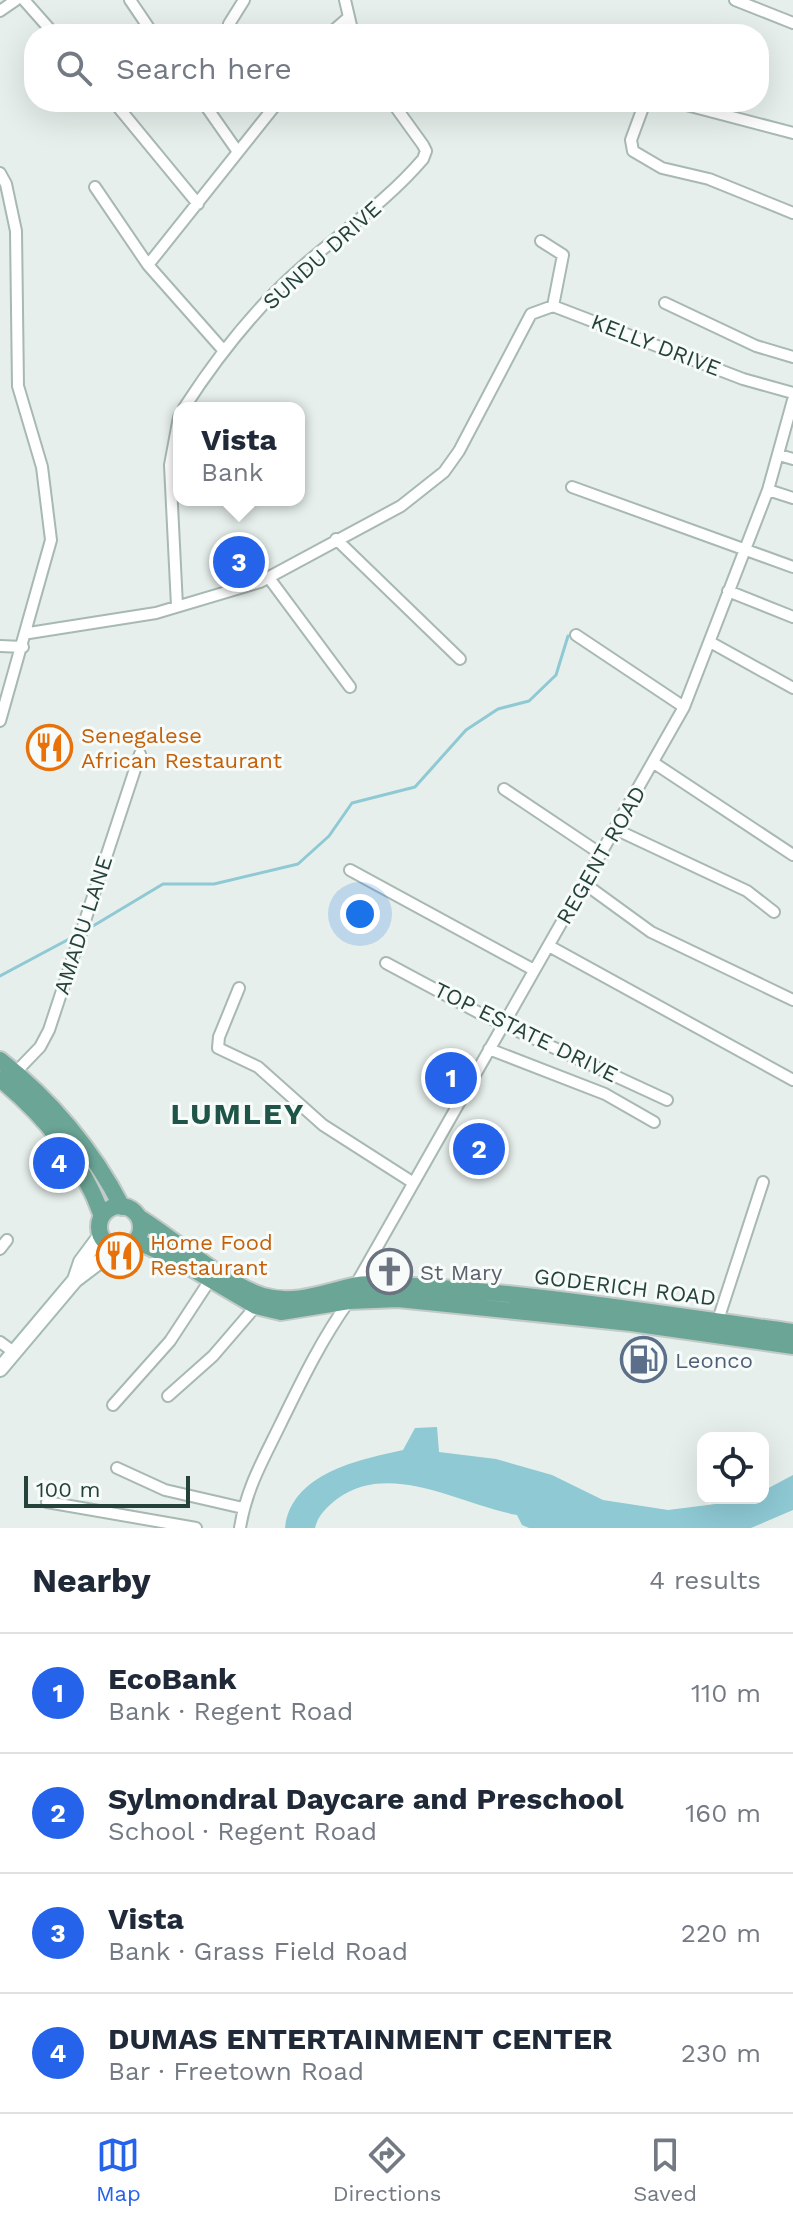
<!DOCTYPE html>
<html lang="en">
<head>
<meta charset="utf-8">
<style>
	body { margin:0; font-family:"Work Sans",sans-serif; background:#f6f6f7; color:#1f2937 }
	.controls { position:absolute; right:24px; bottom:24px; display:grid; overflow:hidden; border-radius:16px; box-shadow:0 8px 32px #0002 }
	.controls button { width:72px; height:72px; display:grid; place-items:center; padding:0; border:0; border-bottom:2px solid #e0e1e3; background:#fff; color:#1f2937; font:40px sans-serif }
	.scale { position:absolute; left:24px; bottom:20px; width:166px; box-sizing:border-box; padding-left:8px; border:4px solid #24423a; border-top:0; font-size:22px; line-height:28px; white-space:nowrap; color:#24423a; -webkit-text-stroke:6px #f7fbf9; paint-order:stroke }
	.you { position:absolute; left:360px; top:914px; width:28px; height:28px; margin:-20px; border:6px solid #fff; border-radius:50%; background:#1a73e8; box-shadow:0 0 0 12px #1a73e833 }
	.badge { display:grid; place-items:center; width:52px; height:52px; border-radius:50%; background:#2563eb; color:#fff; font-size:26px; font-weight:700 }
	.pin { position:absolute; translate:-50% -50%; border:4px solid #fff; box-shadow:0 2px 8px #0006 }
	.popup { position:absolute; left:173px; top:402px; width:132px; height:104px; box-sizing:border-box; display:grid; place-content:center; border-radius:16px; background:#fff; filter:drop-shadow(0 2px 6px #0005); font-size:26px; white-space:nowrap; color:#747a83 }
	.popup b { font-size:30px; color:#1f2937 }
	.popup::after { content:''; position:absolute; left:50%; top:100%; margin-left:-16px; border:16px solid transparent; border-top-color:#fff }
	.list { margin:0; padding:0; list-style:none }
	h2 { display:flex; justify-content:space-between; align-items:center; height:104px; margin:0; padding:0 32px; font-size:34px }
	h2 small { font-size:26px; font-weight:400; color:#747a83 }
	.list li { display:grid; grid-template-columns:52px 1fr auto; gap:24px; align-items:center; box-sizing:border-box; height:120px; padding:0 32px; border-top:2px solid #e0e1e3 }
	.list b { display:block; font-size:30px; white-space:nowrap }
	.list p { margin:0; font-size:26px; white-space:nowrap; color:#747a83 }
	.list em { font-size:26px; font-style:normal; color:#747a83 }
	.icon { flex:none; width:44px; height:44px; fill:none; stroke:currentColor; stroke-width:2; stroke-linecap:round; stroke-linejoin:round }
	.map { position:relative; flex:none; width:793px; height:1528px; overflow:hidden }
	.search { position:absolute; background:#fff; box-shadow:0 8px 32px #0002; left:24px; right:24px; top:24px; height:88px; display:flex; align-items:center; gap:20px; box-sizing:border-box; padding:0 28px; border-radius:32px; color:#747a83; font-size:30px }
	.sheet { height:584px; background:#fff }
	nav { display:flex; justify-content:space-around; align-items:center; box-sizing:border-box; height:112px; border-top:2px solid #e0e1e3; background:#fff; font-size:22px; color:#747a83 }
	nav a { display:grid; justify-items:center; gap:4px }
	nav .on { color:#2563eb }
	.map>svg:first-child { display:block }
	.water { fill:#8ec9d4 }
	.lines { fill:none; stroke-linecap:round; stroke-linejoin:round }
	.stream { stroke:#8ec9d4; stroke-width:3 }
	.street-casing { stroke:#a8b8b2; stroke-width:14 }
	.secondary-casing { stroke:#a4bbb3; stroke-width:18 }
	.primary-casing { stroke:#c2cac8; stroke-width:20 }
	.street { stroke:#fff; stroke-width:10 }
	.secondary { stroke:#fff; stroke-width:14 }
	.primary { stroke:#6aa596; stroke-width:16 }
	.labels { text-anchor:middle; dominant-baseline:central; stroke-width:6; stroke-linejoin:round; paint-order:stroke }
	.street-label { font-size:22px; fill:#24423a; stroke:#f7fbf9 }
	.food-label { font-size:22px; fill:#c56008; stroke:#f7fbf9; text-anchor:start }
	.worship-label { font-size:22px; fill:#5b616d; stroke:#f7fbf9; text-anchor:start }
	.service-label { font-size:22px; fill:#4e5e75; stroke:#f7fbf9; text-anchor:start }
	.district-label { font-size:30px; font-weight:bold; letter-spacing:2px; fill:#1f5548; stroke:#f7fbf9 }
</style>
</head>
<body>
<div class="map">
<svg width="793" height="1528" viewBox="0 0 793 1528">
	<rect width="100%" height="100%" fill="#e6efeb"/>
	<path class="water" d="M 437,1427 L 439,1452 L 496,1459 L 552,1475 L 603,1500 L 668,1510 L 763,1498 L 763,1491 L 793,1475 L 793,1510 L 751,1528 L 529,1528 L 522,1525 L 517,1515 C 461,1505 390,1460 337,1499 C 327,1507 318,1515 315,1528 L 285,1528 C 291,1474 357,1460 403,1450 L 415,1428 Z"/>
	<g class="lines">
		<path class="stream" d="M 88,929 L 163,884 L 214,884 L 298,864 L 329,836 L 352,803 L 415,787 L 466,730 L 498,709 L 529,701 L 556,675 L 568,636
			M 0,976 L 71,938"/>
		<defs>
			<path id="street" d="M 24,0 L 54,34
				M 130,0 L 153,34
				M 345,0 L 353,34
				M 735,0 L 793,23
				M 0,11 L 16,0
				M 236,34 L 229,24 L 244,0
				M 318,34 L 334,30 L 349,17
				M 114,102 L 198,204
				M 203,102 L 238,152
				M 645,102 L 631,140 L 633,151 L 662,168 L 709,179 L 793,213
				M 675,102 L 793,133
				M 0,173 L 6,184 L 16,231 L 18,386 L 42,467 L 51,540 L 0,721
				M 95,187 L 148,265 L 224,351
				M 541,241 L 563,255 L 553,306
				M 148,265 L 278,102
				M 665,303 L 756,346 L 793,357
				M 184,408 C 217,357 257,306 303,266 C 344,230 387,201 423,159 L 426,151 L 423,145 L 392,102
				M 779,455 L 793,459
				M 572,487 L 793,567
				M 768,490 L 793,498
				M 336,539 L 460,659
				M 269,578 L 350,687
				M 728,591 L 793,617
				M 177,606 L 170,465 L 179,417
				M 29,633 L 156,613 L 260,582 L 401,506 L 444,472 L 459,451 L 531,314 L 553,306 L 743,379 L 793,393
				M 576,635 L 684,707
				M 710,642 L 793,688
				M 0,646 L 23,647
				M 654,763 L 793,855
				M 504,789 L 601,854
				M 617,830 L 747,891 L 774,912
				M 350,870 L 534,970
				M 585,884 L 651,932 L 793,1000
				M 549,946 L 793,1080
				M 386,963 L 483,1015 L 667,1100
				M 239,988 L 219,1037 L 218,1048 L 258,1067 L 323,1125 L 412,1182
				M 489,1049 L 605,1094 L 654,1122
				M 12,1076 L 40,1047 L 49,1030 L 140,754
				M 0,1249 L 7,1240
				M 355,1286 L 684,707 L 768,490 L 793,400
				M 718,1320 L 763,1182
				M 0,1342 L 15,1353
				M 168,1396 L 213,1356 L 256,1306
				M 113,1405 L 170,1341 L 210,1280
				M 117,1468 L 165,1490 L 243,1508
				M 47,1502 L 196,1528
				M 240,1528 C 246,1489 263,1460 280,1425 C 301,1382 321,1340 349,1301"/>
			<path id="secondary" d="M 75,1280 L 117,1248
				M 0,1369 L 75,1280 L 81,1262 L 101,1235"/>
			<path id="primary" d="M 0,1060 C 50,1099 93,1150 122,1207
				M 0,1079 C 44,1115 83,1162 102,1216
				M99 1227a21 21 0 1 1 42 0a21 21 0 1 1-42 0Z
				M 140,1218 C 177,1241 223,1283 263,1296 C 294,1305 323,1293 353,1286 C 365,1283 382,1284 395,1285 C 529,1292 661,1314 793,1332
				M 136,1241 L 174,1258 L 256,1306 L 281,1312 L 349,1301 L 398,1299 L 631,1323 L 793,1346"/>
		</defs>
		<use href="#street" class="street-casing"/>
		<use href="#secondary" class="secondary-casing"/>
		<use href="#primary" class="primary-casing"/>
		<use href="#street" class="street"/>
		<use href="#secondary" class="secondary"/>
		<use href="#primary" class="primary"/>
	</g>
	<defs>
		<symbol id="restaurant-ring" viewBox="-11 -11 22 22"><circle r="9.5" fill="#f7fbf9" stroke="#e8710a" stroke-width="1.5"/><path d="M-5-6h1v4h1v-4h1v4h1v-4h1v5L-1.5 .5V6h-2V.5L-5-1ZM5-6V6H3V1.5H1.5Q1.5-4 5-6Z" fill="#e8710a"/></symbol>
		<symbol id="church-ring" viewBox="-11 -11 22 22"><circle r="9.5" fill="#f7fbf9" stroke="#6b7280" stroke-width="1.5"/><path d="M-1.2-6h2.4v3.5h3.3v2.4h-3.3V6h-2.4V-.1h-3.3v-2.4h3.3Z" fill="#6b7280"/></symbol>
		<symbol id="fuel-ring" viewBox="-11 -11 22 22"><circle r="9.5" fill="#f7fbf9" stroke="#5c6f8a" stroke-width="1.5"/><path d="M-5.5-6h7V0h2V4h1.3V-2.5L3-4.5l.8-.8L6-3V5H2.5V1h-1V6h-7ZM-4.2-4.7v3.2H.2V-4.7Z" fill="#5c6f8a"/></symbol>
	</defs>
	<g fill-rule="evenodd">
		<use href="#restaurant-ring" x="24" y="722" width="51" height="51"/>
		<use href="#restaurant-ring" x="94" y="1230" width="51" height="51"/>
		<use href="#church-ring" x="364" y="1246" width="51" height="51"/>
		<use href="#fuel-ring" x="618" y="1334" width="51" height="51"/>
	</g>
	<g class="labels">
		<g class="street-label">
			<text transform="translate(322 255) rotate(-42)">SUNDU DRIVE</text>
			<text transform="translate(656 345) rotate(21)">KELLY DRIVE</text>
			<text transform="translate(601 855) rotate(-60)">REGENT ROAD</text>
			<text transform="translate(83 925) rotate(-72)">AMADU LANE</text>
			<text transform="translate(526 1032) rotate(26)">TOP ESTATE DRIVE</text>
			<text transform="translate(625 1287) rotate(7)">GODERICH ROAD</text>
		</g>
		<g class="food-label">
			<text x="81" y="735">Senegalese<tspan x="81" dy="25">African Restaurant</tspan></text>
			<text x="150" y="1242">Home Food<tspan x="150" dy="25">Restaurant</tspan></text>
		</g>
		<g class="worship-label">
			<text x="420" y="1272">St Mary</text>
		</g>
		<g class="service-label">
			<text x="675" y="1360">Leonco</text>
		</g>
		<g class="district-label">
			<text x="238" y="1113">LUMLEY</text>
		</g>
	</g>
</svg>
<div class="controls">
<button><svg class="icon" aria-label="locate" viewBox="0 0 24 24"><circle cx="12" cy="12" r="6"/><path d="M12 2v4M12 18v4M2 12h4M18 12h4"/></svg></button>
</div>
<div class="scale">100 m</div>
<div class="you"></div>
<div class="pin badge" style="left:451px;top:1078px">1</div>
<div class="pin badge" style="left:479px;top:1149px">2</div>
<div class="pin badge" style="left:239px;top:562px">3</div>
<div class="popup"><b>Vista</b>Bank</div>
<div class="pin badge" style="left:59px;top:1163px">4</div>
<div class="search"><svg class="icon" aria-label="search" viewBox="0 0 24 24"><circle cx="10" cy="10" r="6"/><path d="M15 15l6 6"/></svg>Search here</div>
</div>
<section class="sheet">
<h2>Nearby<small>4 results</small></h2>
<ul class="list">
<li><span class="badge">1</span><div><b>EcoBank</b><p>Bank · Regent Road</p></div><em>110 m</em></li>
<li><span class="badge">2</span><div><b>Sylmondral Daycare and Preschool</b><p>School · Regent Road</p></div><em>160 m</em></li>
<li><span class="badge">3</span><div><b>Vista</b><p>Bank · Grass Field Road</p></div><em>220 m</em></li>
<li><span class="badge">4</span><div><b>DUMAS ENTERTAINMENT CENTER</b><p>Bar · Freetown Road</p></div><em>230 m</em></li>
</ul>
</section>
<nav>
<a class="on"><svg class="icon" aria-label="map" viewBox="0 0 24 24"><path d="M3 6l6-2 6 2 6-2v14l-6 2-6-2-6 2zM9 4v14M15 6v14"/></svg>Map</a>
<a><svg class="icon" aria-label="directions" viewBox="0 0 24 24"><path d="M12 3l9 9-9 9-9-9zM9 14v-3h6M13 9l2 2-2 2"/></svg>Directions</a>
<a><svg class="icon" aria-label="saved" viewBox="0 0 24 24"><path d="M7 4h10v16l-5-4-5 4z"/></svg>Saved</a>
</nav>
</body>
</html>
